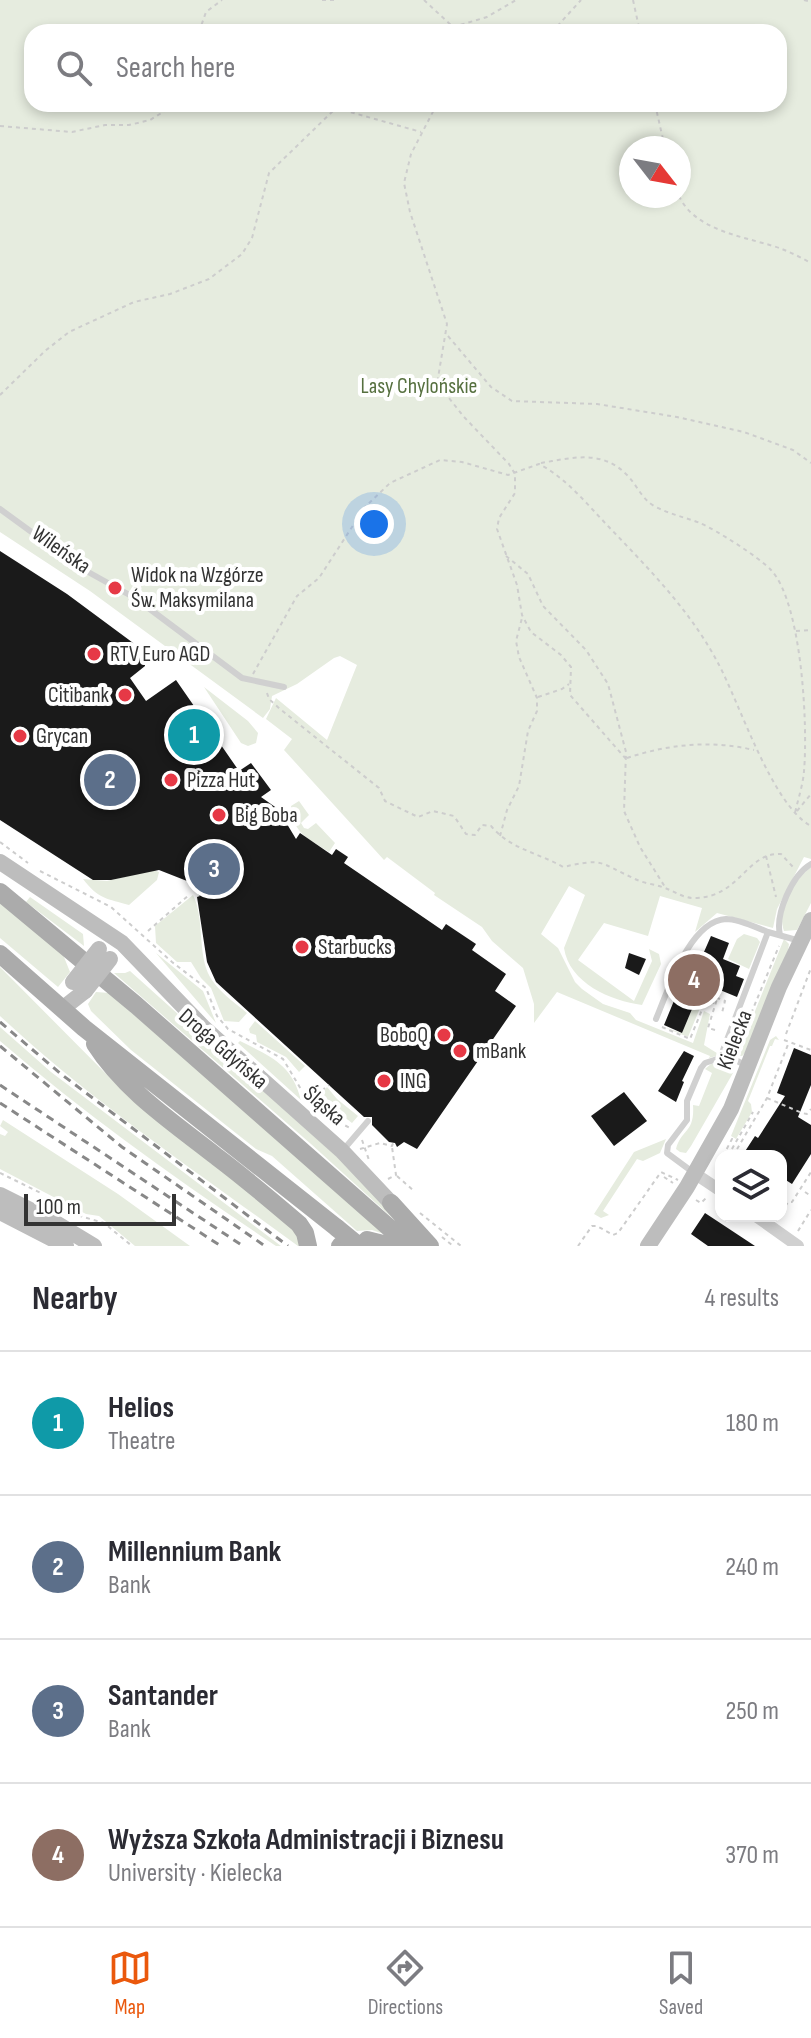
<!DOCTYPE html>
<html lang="en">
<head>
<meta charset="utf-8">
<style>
	body { margin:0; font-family:"Sofia Sans Condensed",sans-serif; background:#f7f7f7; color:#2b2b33 }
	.controls { position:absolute; right:24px; bottom:24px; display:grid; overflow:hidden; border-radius:16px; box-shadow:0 4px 12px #0003 }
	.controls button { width:72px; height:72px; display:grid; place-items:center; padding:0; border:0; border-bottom:2px solid #e1e1e2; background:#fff; color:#2b2b33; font:40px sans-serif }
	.compass { position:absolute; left:619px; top:136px; width:72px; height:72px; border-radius:50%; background:#fff; box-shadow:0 4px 12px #0003; rotate:121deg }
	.scale { position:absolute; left:24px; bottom:20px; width:152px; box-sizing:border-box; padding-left:8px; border:4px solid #333; border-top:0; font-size:22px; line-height:28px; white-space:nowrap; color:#333; -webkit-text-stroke:6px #fff; paint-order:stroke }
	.you { position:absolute; left:374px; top:524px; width:28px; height:28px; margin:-20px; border:6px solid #fff; border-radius:50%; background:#1a73e8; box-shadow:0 0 0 12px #1a73e833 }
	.badge { display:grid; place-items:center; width:52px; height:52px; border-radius:50%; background:#ea580c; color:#fff; font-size:26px; font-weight:700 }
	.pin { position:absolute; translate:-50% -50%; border:4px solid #fff; box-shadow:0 2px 8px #0006 }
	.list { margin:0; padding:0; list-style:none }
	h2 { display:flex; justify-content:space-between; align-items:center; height:104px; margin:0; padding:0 32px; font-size:34px }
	h2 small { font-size:26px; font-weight:400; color:#7c7c81 }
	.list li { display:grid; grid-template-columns:52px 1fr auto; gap:24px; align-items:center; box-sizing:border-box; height:144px; padding:0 32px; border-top:2px solid #e1e1e2 }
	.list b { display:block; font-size:30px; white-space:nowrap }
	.list p { margin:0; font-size:26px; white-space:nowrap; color:#7c7c81 }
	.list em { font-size:26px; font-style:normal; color:#7c7c81 }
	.icon { flex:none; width:44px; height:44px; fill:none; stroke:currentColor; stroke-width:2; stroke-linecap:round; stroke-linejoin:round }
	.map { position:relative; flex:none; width:811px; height:1246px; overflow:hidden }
	.search { position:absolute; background:#fff; box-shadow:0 4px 12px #0003; left:24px; right:24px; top:24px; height:88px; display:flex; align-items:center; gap:20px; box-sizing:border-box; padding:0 28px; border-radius:24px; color:#7c7c81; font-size:30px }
	.sheet { height:680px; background:#fff }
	nav { display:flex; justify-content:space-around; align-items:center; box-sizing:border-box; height:112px; border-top:2px solid #e1e1e2; background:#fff; font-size:22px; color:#7c7c81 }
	nav a { display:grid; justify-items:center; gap:4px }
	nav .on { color:#ea580c }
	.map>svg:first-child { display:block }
	.green { fill:#e6ecdf; fill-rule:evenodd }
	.building { fill:#1a1a1a }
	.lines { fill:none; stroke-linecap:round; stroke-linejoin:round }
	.path { stroke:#cdcdcd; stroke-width:2; stroke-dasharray:4 4; stroke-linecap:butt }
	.lane { stroke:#d0d0d0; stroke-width:6 }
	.street { stroke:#d0d0d0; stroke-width:12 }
	.secondary { stroke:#bdbdbd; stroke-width:16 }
	.primary { stroke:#ababab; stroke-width:18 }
	.rail { stroke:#888; stroke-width:3; stroke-dasharray:8 6; stroke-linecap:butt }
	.secondary-bridge { stroke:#bdbdbd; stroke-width:16 }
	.primary-bridge { stroke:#ababab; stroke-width:18 }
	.poi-dot { fill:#e63946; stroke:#fff; stroke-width:3 }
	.labels { text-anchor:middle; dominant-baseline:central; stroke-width:8; stroke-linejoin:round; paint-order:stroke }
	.park-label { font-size:22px; fill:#56703f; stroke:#fff }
	.street-label { font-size:22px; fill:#333; stroke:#fff }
	.poi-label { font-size:22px; fill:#333; stroke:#fff; text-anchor:start }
</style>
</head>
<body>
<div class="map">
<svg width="811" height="1246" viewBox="0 0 811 1246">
	<rect width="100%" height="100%" fill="#fff"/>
	<path class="green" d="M 0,0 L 811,0 L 811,859 L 804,857 L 777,909 L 773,928 L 717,913 L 695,932 L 702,908 L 660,896 L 648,936 L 604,923 L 578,960 L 634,1001 L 652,961 L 649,949 L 659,954 L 661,964 L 642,1005 C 611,1001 569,983 564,948 L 585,895 L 569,886 L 541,934 L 558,948 L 575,982 L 582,989 L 603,1004 L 630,1013 L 636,1020 L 693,1043 L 704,1011 L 710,1014 L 704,1045 L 720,1055 L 709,1058 L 710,1056 L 557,992 L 534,1023 L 534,1004 L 523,968 L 492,941 L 482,927 L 434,895 L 435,893 L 387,857 L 384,860 L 284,750 L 292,739 L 266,719 L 276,698 L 327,740 L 357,665 L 340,656 L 334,658 L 297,684 L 272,696 L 270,709 L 263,718 L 90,591 L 0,532 ZM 32,32 L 779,32 L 779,104 L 32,104 ZM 631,148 L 679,148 L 679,196 L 631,196 Z
		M 204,687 L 248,721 L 258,733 L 256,743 L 248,746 L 241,743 Z
		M 299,801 L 309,815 L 301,823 L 304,828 L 308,829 L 316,823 L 335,843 L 329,852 C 308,838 293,834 291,806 Z
		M 811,867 L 811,903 L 797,930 L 784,931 C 776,907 793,882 811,867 Z
		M 154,870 L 159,872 L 157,880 L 129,905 C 108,899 98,899 83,879 L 107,881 Z
		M 193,895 C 205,919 197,954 210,977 C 217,990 235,1003 247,1013 L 239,1022 L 224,1021 L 211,988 L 201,978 L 191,962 L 177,962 L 156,943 L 155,926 Z
		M 30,897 L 83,934 L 84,946 L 26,902 Z
		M 0,901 L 62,952 L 70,972 L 58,987 L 0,938 Z
		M 744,934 L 757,938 L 760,942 L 749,969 L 728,959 L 737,939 Z
		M 784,939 L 789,944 L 788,950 L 745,1053 L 742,1056 L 737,1056 Z
		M 156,953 L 203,991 L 216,1023 Z
		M 0,967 L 130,1098 L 296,1227 L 302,1246 L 298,1246 C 197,1172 91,1101 0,1016 Z
		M 130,971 L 354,1172 L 422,1245 L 311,1144 L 114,973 L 125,973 Z
		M 703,983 L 721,990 L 718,995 L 707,991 L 688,1037 L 663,1027 L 682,1033 Z
		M 96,992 L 109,993 L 387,1235 L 372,1230 L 357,1231 L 272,1156 L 256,1149 L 131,1050 L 91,1011 L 88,1004 Z
		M 255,1021 L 305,1066 L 299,1072 L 286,1057 L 257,1042 L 256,1035 L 250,1033 L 249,1029 Z
		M 0,1027 L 51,1072 L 281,1246 L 276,1246 C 180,1182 87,1116 0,1041 Z
		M 776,1036 L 779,1040 L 775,1039 L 772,1046 L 770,1046 L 748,1101 L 751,1104 L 752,1112 L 736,1139 L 731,1136 L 770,1040 Z
		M 240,1041 C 270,1056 292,1064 301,1100 L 238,1043 Z
		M 729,1061 L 728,1064 L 734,1068 L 733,1073 L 691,1146 L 686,1153 L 680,1152 L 676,1149 C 681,1129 695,1133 693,1105 L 699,1106 L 712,1073 L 705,1069 L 711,1064 Z
		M 327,1087 L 337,1099 L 358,1116 L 352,1123 L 339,1113 L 331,1115 L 315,1102 Z
		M 3,1120 L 118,1194 L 190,1246 L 135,1246 L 99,1216 L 86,1214 L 0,1169 L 0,1134 L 5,1136 L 8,1132 L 0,1126 Z
		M 666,1139 L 660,1153 L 643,1161 L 637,1159 L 603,1211 L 609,1215 L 601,1218 L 594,1214 L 634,1152 Z"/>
	<path class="building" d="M 0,551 L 67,594 L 144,651 L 145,666 L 130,678 L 146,701 L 176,680 L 239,771 L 251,763 L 271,790 L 261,797 L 278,809 L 274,815 L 287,824 L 296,839 L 300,833 L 332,855 L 336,849 L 348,857 L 344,863 L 442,930 L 446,924 L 476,944 L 472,950 L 506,974 L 495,991 L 516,1006 L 417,1149 L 404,1142 L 397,1147 L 395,1143 L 389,1142 L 372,1125 L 372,1117 L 364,1117 L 216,982 L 207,962 L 197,897 L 200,896 L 187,881 L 159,870 L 111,880 L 93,880 L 0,820 Z
		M 711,936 L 729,943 L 723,959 L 740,966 L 736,976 L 744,979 L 737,997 L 703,983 L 682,1033 L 664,1025 L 692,957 L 700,961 Z
		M 629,953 L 646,959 L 639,975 L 625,968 Z
		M 794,1048 L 811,1055 L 811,1085 L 798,1117 L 811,1125 L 811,1154 L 792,1184 L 781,1177 L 781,1156 L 742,1156 L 755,1136 L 758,1138 L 785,1096 L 777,1093 Z
		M 684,1051 L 694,1056 L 682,1081 L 684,1082 L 676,1102 L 658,1091 Z
		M 624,1092 L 647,1121 L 614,1146 L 591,1116 Z
		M 705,1213 L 755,1246 L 708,1246 L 691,1234 Z"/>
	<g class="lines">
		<path class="path" d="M 322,0 L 337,0
			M 424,0 L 453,27 L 455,32
			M 633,0 L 640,32
			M 804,0 L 811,2
			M 453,27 L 487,17 L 516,0
			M 199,32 L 206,12 L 222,0
			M 552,32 L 581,0
			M 437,104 L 411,154 L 404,183 L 410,212 L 447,324 L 438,378 L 441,388 L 464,417 L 509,464 L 515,474 L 515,493 L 499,518 L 497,529 L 517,585 L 522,615 L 531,632 L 561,655 L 571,667 L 570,695 L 626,759
			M 655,104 L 665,148
			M 0,126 L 72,132 L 105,125 L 129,125 L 150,120 L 176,104
			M 679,196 C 696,233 750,237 782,249 C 792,253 802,258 811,263
			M 448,336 L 491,387 L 512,401 L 597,404 L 677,417 L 744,432 L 793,450 L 811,463
			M 0,395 L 45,351 L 69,332 L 134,302 L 170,294 L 209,279 L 242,254 L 252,238 L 269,173 L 336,108 L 421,132
			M 541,463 C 571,458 602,449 627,475 C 637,485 641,498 654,506 C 669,514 684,517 700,523 C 716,530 759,557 771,570 C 802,603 808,726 804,771 C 803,785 798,799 795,813
			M 506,556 L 528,574 L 543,606 L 586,650 L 608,684 L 626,752 L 624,811 L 640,847 L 665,887
			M 796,631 L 811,630
			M 253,674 L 297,596 L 319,578 L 365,507 L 390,483 L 440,460 L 462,462 L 508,475 L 539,464 C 566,478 586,503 607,525 C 648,568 690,610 718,663 C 740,704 772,805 811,826
			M 267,693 L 269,699 L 280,709 L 379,788 L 385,801 L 418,817 L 433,811 L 454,816 L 466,834 L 475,835 L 482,825 L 491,826 C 510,849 539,853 563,867 C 604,858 598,862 633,878 C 642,883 653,884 662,887 C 675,891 683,899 697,898 C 740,896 747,852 781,854 L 793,867
			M 538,697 L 562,689 L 569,684
			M 627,758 C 669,744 712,740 754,750
			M 797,811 L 811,794
			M 500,836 L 507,810 L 519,786 L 528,731 L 537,711 L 537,698 L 519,657 L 516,641 L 522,618
			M 0,842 L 28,863
			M 766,856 L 776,897
			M 40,871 L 111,907 L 172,962 L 206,988 L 217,1016 L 228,1029 L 283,1059 L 308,1101 L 325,1115 L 352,1129
			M 148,931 L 190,894
			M 662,1027 L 690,1039 L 706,1000 L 713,1003 L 715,997 L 725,1001 L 722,1013
			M 715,1030 L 708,1028 L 717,999
			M 786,1034 L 811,968
			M 784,1040 L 811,1050
			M 736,1050 L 779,946
			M 767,1098 L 802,1113 L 807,1114 L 811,1109
			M 309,1100 L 329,1085
			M 362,1140 L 369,1160
			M 360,1149 L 380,1143 L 392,1146 L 394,1141
			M 723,1156 L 732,1139 L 736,1141
			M 728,1156 L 753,1112
			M 733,1156 L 767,1098 L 789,1042
			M 721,1159 L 716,1169 L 721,1173
			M 0,1173 L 41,1193
			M 717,1173 L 721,1167
			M 397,1176 L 414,1191
			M 664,1177 L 673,1183
			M 388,1179 L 396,1175 L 392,1147
			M 805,1192 L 811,1196
			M 696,1200 L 701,1203 L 707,1197
			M 63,1211 L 104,1223 L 132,1246
			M 420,1213 L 461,1246
			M 781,1213 L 788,1202 L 792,1202 L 811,1172
			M 798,1231 L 811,1210
			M 442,1237 L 453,1246
			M 578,1246 L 592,1226 L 597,1226 L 613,1235 L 618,1233 L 661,1172 L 678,1180"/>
		<path class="lane" d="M 0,509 L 81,568 L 135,598 L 242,678 L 284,687
			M 780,935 C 775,914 792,875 811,864
			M 656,1019 C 668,991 689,921 726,919 C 739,919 755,927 768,932
			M 722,1053 L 745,1065
			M 344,1149 L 368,1121
			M 694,1173 L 667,1153 L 668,1145 L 687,1120 L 687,1101 L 701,1068 L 705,1063 L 720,1058 L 768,932 L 800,941"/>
		<path class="street" d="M 694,1173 L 721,1191
			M 756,1216 L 798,1246"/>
		<path class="secondary" d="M 0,862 L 122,943 L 204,1028 L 342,1151 L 391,1203
			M 62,1009 L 85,991
			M 0,1195 L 56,1223 L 94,1246
			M 0,1212 L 66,1246
			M 648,1246 L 687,1187 L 731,1109 L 779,987 L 811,920"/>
		<path class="primary" d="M 0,892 L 136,1005 L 410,1246
			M 0,954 L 84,1028 L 337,1228
			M 95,1044 C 125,1091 174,1123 217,1157 C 245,1178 272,1201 299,1224 L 305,1233 L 308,1246
			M 391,1203 L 430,1246
			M 367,1240 L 391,1246
			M 340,1246 L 341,1245"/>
		<path class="rail" d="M 0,1022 L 61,1074 L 288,1246
			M 0,1046 L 122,1147 L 265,1246
			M 0,1085 L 243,1246
			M 0,1103 L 221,1246"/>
		<path class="secondary-bridge" d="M 73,982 L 99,949
			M 85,991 L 110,959"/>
		<path class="primary-bridge" d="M 337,1228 L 359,1246"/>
	</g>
	<g class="poi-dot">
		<circle cx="115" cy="588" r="8"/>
		<circle cx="94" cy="654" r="8"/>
		<circle cx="125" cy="695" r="8"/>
		<circle cx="20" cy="736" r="8"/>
		<circle cx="171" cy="780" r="8"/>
		<circle cx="219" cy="815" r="8"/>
		<circle cx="302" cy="947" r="8"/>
		<circle cx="444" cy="1035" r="8"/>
		<circle cx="460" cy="1051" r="8"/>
		<circle cx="384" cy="1081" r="8"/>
	</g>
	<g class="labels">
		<g class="park-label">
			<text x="419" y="386">Lasy Chylońskie</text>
		</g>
		<g class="street-label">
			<text transform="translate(61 550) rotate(35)">Wileńska</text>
			<text transform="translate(735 1040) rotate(-69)">Kielecka</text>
			<text transform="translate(223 1049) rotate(41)">Droga Gdyńska</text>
			<text transform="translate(324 1106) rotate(41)">Śląska</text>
		</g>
		<g class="poi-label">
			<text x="131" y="575">Widok na Wzgórze<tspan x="131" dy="25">Św. Maksymilana</tspan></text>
			<text x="110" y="654">RTV Euro AGD</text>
			<text x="109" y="695" text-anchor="end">Citibank</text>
			<text x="36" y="736">Grycan</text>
			<text x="187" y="780">Pizza Hut</text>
			<text x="235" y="815">Big Boba</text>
			<text x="318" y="947">Starbucks</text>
			<text x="428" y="1035" text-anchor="end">BoboQ</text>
			<text x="476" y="1051">mBank</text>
			<text x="400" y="1081">ING</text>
		</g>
	</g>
</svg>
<div class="controls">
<button><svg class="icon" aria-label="layers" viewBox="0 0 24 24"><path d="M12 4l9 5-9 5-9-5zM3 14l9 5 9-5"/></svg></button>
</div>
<svg class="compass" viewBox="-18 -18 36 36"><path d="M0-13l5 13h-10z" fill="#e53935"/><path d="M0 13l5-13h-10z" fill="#7c7c81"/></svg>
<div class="scale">100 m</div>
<div class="you"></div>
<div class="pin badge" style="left:194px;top:735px;background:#0f9aa8">1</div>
<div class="pin badge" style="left:110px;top:780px;background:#5c6f8a">2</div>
<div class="pin badge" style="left:214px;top:869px;background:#5c6f8a">3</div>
<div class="pin badge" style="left:694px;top:980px;background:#8d6e63">4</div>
<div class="search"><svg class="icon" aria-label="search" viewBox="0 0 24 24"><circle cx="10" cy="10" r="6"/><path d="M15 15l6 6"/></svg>Search here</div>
</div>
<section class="sheet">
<h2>Nearby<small>4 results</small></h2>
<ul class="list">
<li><span class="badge" style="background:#0f9aa8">1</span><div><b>Helios</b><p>Theatre</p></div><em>180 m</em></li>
<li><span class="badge" style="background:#5c6f8a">2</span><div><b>Millennium Bank</b><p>Bank</p></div><em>240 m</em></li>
<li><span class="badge" style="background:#5c6f8a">3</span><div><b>Santander</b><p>Bank</p></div><em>250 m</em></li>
<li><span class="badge" style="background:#8d6e63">4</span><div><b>Wyższa Szkoła Administracji i Biznesu</b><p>University · Kielecka</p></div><em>370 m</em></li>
</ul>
</section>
<nav>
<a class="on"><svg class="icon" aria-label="map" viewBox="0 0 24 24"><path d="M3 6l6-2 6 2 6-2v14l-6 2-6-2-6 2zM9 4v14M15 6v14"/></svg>Map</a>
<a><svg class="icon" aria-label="directions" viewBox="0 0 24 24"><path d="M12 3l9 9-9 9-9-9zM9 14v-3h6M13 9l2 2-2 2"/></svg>Directions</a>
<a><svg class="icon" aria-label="saved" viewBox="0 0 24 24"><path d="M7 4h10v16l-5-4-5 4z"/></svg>Saved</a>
</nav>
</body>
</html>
